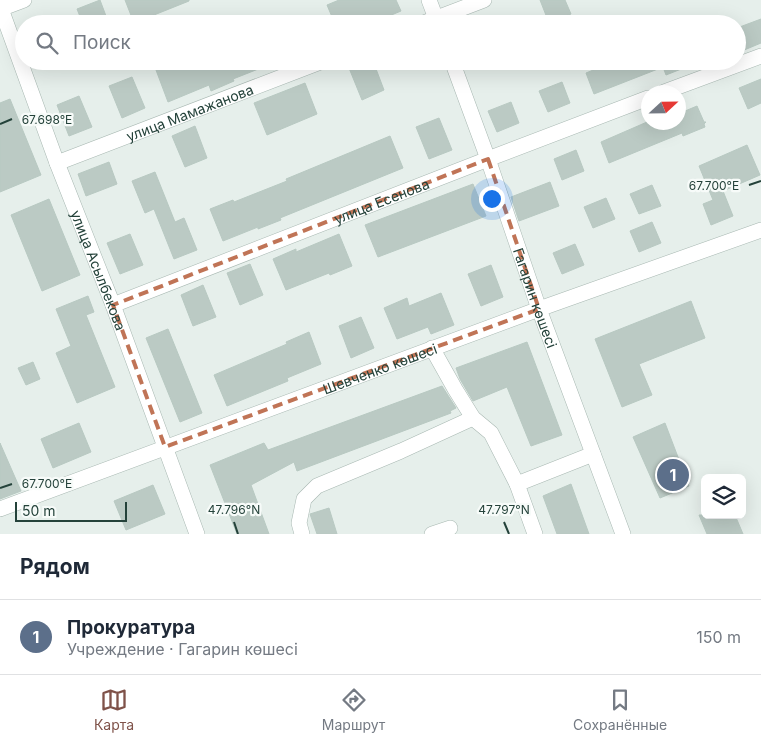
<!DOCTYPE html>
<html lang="ru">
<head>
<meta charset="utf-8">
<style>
	body { margin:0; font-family:Inter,sans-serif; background:#f2f2f3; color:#1f2937 }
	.controls { position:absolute; right:15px; bottom:15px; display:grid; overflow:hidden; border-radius:8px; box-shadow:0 5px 20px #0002 }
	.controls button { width:45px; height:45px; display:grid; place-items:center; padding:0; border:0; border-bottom:1px solid #e0e1e3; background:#fff; color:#1f2937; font:25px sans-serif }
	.compass { position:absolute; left:641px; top:85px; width:45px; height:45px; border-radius:50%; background:#fff; box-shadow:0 5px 20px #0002; rotate:68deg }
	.scale { position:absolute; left:15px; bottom:12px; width:112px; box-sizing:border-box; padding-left:5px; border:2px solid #24423a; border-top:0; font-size:14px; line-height:18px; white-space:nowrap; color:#24423a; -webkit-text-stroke:4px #f7fbf9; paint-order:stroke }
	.you { position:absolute; left:491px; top:198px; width:18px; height:18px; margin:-12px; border:4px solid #fff; border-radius:50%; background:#1a73e8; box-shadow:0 0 0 8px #1a73e833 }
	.badge { display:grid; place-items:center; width:32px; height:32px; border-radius:50%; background:#7f5249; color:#fff; font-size:16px; font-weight:700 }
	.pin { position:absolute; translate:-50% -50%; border:2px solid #fff; box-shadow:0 1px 5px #0006 }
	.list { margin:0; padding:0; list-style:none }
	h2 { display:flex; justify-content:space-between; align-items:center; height:65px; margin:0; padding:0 20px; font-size:21px }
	h2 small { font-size:16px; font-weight:400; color:#747a83 }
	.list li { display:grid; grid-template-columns:32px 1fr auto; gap:15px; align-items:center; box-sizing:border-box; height:75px; padding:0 20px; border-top:1px solid #e0e1e3 }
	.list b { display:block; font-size:19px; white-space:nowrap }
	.list p { margin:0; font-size:16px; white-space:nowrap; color:#747a83 }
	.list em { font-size:16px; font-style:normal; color:#747a83 }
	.icon { flex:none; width:28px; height:28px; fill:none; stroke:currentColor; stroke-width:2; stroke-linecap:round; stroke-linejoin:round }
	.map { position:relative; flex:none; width:761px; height:534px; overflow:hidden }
	.search { position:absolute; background:#fff; box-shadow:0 5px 20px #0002; left:15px; right:15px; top:15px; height:55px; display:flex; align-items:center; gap:12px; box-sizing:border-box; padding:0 18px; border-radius:28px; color:#747a83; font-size:19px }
	.sheet { height:140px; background:#fff }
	nav { display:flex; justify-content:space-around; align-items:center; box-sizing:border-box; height:70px; border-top:1px solid #e0e1e3; background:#fff; font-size:14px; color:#747a83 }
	nav a { display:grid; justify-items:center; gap:2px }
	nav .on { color:#7f5249 }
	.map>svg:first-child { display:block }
	.building { fill:#bbcac4; stroke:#b8c9c2 }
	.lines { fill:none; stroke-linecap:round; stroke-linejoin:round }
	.minor-casing { stroke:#a8b8b2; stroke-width:16 }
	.minor { stroke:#fff; stroke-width:15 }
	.marked { fill:none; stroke:#c07456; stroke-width:4; stroke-dasharray:10 6; stroke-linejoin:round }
	.ticks { fill:none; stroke:#24423a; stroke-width:2 }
	.labels { text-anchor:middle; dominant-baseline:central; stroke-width:4.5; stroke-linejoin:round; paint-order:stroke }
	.street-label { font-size:14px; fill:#24423a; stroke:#f7fbf9 }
	.ticks-label { font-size:12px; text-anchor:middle; fill:#24423a; stroke:#f7fbf9; stroke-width:4.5; stroke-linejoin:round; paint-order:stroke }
</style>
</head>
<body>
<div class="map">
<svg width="761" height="534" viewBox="0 0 761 534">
	<rect width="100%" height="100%" fill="#e6efeb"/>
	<path class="building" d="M 100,0 L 109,24 L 83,24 L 77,9 Z
		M 125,0 L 189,0 L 189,1 L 134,23 Z
		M 339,0 L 396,0 L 401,11 L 370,24 L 335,24 L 327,5 Z
		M 540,0 L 565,0 L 571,14 L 549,23 Z
		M 761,19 L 761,43 L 737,53 L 737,28 Z
		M 177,61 L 276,61 L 276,62 L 233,79 L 234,81 L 211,91 L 209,85 L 168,102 L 156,70 Z
		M 366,61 L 373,61 L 384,90 L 362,100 L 349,68 Z
		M 615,61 L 699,61 L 699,62 L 666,75 L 663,67 L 594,94 L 586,73 Z
		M 132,77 L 145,108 L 122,118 L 109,86 Z
		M 761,79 L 761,103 L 748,109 L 739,88 Z
		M 562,82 L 570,103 L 548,112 L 539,91 Z
		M 305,83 L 317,114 L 267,135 L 254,103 Z
		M 79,96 L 92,127 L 69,136 L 57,105 Z
		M 10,99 L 41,175 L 0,192 L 0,103 Z
		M 511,102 L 519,123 L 497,132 L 488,111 Z
		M 697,106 L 704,122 L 706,122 L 704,124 L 705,127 L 683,136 L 682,133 L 609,163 L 601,142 L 647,122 L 678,122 L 678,114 Z
		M 439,118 L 452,150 L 429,159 L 416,127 Z
		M 195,126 L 207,158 L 185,167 L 172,136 Z
		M 390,136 L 403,168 L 280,218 L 281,220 L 258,229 L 258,227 L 223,241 L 210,209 L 233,200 L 234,202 L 287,181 L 286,179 Z
		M 747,145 L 760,175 L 723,191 L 733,216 L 711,225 L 703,204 L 713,200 L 699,166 Z
		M 576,150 L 584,171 L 562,180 L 554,159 Z
		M 109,162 L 117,184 L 86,196 L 78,174 Z
		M 155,172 L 175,222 L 184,218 L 197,250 L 174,259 L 154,209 L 145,213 L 132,181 Z
		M 550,182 L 559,206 L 519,221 L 511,197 Z
		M 473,184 L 486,216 L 378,257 L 365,225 Z
		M 652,185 L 661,206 L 639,214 L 630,194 Z
		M 606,198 L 615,219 L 593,228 L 584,207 Z
		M 49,199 L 80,275 L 42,291 L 11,215 Z
		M 652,222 L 661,243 L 639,252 L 630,231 Z
		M 130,234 L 143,265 L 120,274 L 107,243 Z
		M 339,234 L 352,266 L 330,275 L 329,273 L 286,290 L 273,259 L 296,249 L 296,252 Z
		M 575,244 L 584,265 L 562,274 L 553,253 Z
		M 250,264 L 263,295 L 240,305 L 227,273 Z
		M 491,265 L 503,297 L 481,306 L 468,274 Z
		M 203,285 L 216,317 L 193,326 L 181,295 Z
		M 441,293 L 454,325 L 431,334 L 428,327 L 397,339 L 384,308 L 407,298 L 409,306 Z
		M 88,296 L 94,312 L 86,315 L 115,387 L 77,403 L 56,353 L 71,346 L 56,309 Z
		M 691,301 L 705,338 L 639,364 L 652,395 L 622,407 L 595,339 Z
		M 361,317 L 374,348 L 351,358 L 339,326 Z
		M 168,329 L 202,413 L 180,422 L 146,338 Z
		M 309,332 L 321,364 L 287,378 L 288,381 L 227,406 L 214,375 L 287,344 L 286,342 Z
		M 527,342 L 562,435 L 531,446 L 507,387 L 473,401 L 460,379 L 456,368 Z
		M 33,362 L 40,379 L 26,385 L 18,368 Z
		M 442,386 L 456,408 L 450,411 L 451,413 L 297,471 L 294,462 L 251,485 L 269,534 L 237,534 L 210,465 L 264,443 L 268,450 Z
		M 79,423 L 91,452 L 53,468 L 41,439 Z
		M 665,423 L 689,486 L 660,498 L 633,437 Z
		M 0,443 L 21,491 L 0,499 Z
		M 571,484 L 589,534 L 557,534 L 543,496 Z
		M 153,485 L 165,514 L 126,530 L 114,501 Z
		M 329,508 L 337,534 L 317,534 L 310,514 Z
		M 699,515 L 735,515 L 743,534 L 707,534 Z"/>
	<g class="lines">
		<defs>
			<g id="minor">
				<path d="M 429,0 L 438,24"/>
				<path id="s1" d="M 0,6 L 57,163 L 113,305 L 197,534"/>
				<path d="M 0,9 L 24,0"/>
				<path d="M 421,24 L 484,0"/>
				<path id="s2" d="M 452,61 L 488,159 L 539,309 L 623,534"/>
				<path d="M 664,92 L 761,56"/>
				<path id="s3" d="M 57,163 L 323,61"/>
				<path id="s4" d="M 113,305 L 488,159 L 648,98"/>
				<path d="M 432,348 L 455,389 L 473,418 L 491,433 L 517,484"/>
				<path id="s5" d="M 0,509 L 539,309 L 761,230"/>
				<path d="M 302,534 L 299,523 L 304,499 L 317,486 L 401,451 L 473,418"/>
				<path d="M 432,534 L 450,528"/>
				<path d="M 535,534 L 517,484 L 593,454"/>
			</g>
		</defs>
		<use href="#minor" class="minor-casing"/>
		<use href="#minor" class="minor"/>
	</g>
	<path class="marked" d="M 488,159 L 539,309 L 165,447 L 113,305 Z"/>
	<path class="ticks" d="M 0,124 L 12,119M 749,185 L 761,181M 0,488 L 12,484M 234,522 L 238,534M 504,522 L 509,534"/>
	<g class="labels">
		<g class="street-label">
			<text stroke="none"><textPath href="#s3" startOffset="142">улица Мамажанова</textPath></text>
			<text stroke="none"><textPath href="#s4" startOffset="288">улица Есенова</textPath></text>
			<text stroke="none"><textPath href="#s1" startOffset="282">улица Асылбекова</textPath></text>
			<text stroke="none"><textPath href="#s2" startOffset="251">Гагарин көшесі</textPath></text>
			<text stroke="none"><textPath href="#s5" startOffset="405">Шевченко көшесі</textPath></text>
		</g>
	</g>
	<g class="ticks-label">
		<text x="47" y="124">67.698°E</text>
		<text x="714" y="190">67.700°E</text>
		<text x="47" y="488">67.700°E</text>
		<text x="234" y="514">47.796°N</text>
		<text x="504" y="514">47.797°N</text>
	</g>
</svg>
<div class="controls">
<button><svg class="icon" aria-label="layers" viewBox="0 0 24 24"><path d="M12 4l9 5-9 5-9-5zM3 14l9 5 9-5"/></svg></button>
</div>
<svg class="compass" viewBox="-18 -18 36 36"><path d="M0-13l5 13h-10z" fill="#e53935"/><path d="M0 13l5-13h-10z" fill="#747a83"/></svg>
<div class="scale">50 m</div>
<div class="you"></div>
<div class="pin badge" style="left:673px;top:475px;background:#5c6f8a">1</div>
<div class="search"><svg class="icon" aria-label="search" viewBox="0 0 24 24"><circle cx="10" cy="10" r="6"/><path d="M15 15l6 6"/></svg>Поиск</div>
</div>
<section class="sheet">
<h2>Рядом<small></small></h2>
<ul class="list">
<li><span class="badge" style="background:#5c6f8a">1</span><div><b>Прокуратура</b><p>Учреждение · Гагарин көшесі</p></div><em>150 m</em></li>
</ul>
</section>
<nav>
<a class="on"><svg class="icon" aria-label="map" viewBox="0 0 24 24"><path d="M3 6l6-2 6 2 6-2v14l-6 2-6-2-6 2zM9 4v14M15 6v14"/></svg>Карта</a>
<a><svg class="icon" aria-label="directions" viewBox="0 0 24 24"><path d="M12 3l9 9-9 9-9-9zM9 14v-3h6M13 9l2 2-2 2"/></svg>Маршрут</a>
<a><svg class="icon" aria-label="saved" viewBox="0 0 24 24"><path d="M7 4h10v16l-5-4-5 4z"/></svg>Сохранённые</a>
</nav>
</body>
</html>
